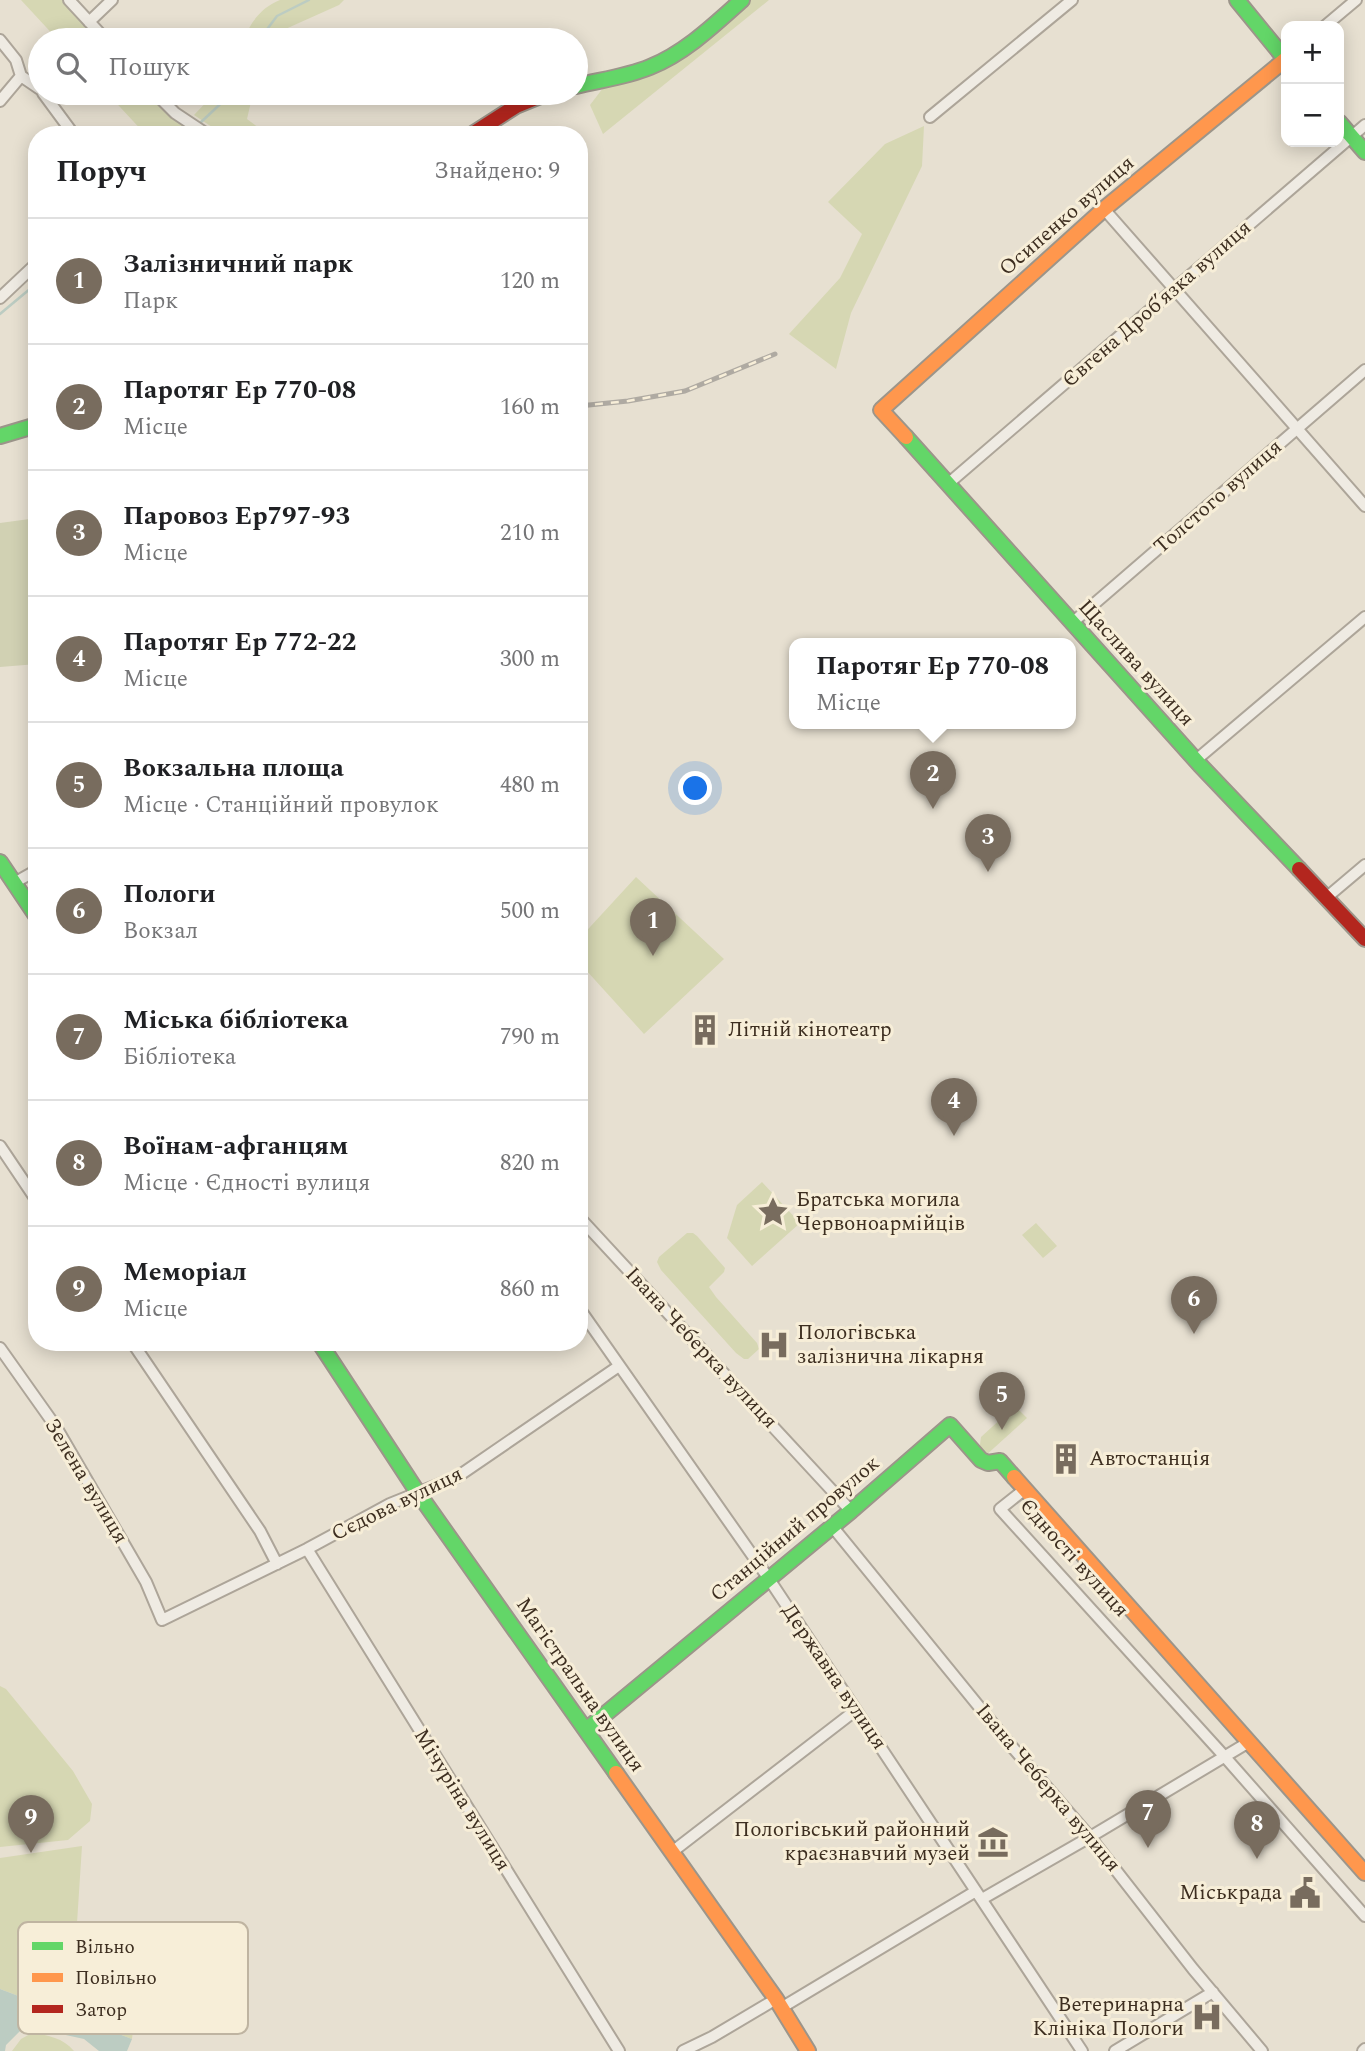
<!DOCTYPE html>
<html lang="uk">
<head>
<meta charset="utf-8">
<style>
	body { margin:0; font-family:Spectral,serif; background:#f2f2f2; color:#202124 }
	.controls { position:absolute; right:21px; top:21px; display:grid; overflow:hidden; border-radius:14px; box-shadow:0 4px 18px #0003 }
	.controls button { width:63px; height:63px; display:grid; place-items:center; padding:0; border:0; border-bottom:2px solid #e0e0e0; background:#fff; color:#202124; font:35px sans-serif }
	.you { position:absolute; left:696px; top:789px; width:24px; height:24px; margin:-18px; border:5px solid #fff; border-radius:50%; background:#1a73e8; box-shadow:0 0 0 10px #1a73e833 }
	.badge { display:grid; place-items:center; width:46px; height:46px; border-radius:50%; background:#786c5e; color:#fff; font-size:23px; font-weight:700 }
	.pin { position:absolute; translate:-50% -58px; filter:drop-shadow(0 2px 4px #0008) }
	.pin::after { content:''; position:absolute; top:37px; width:24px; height:21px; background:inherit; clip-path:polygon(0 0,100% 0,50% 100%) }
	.popup { position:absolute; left:789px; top:638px; width:287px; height:91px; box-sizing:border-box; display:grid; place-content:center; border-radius:14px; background:#fff; filter:drop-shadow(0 2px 5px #0005); font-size:23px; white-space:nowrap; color:#757577 }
	.popup b { font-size:26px; color:#202124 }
	.popup::after { content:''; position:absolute; left:50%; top:100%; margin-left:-14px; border:14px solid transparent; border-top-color:#fff }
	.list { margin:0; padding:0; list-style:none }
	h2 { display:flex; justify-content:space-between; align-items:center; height:91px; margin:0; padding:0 28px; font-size:30px }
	h2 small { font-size:23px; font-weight:400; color:#757577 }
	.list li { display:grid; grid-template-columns:46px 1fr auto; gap:21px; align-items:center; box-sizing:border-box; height:126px; padding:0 28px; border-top:2px solid #e0e0e0 }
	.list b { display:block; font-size:26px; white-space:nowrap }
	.list p { margin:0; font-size:23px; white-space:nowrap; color:#757577 }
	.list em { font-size:23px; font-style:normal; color:#757577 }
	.icon { flex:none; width:38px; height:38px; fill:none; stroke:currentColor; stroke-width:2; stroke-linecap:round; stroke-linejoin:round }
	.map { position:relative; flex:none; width:1365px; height:2051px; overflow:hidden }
	.search { position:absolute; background:#fff; box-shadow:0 4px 18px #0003; left:28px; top:28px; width:560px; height:77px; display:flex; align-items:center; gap:18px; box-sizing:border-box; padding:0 24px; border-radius:38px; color:#757577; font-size:26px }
	.panel { position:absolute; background:#fff; box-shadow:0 4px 18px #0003; left:28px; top:126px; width:560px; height:1225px; border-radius:28px }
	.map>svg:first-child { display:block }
	.green { fill:#d6d7b3 }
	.cemetery { fill:#d1d1b3 }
	.water { fill:#bcccc2 }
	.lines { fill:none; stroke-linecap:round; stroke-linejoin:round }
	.stream { stroke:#bcccc2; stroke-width:2.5 }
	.street-casing { stroke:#ada599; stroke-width:14 }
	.fast-casing { stroke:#9c958a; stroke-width:18 }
	.slow-casing { stroke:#9c958a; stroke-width:18 }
	.jam-casing { stroke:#9c958a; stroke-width:18 }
	.street { stroke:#efebe3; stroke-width:10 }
	.fast { stroke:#63d668; stroke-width:14 }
	.slow { stroke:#ff974d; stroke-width:14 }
	.jam { stroke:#b3261e; stroke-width:14 }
	.rail-casing { stroke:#afaaa2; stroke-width:5 }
	.rail { stroke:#f7eed8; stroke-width:2.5; stroke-dasharray:8; stroke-linecap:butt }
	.labels { text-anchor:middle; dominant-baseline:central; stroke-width:6; stroke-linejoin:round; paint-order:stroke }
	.street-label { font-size:21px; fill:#3d2e20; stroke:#f7eed8 }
	.poi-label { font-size:21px; fill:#3d2e20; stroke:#f7eed8; text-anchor:start }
	.key { fill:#f7eed8; stroke:#bfb4a1; stroke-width:2 }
	.key-label { font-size:19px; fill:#3d2e20 }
</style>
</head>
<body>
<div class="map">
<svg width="1365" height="2051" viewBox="0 0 1365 2051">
	<rect width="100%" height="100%" fill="#e7e0d1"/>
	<path class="green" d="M 21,0 L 64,0 L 100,40 L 58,40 Z
		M 280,0 L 344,0 L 339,5 L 281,31 L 273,40 L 244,40 C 250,22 262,7 280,0 Z
		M 750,0 L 769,0 L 603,134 L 590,105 L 603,88 L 639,78 L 660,70 L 682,57 Z
		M 107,93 L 148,93 L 175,119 L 197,135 L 146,135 Z
		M 215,93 L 253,93 L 247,119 L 268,135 L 224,135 L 194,115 Z
		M 924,126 L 922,166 L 851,313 L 836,369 L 789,334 L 840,278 L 862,234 L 828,202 L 885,144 Z
		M 636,877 L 724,959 L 644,1034 L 585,969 L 586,953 L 579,946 L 579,939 Z
		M 762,1182 L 800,1223 L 752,1266 L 727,1238 L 737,1205 Z
		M 1036,1223 L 1057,1246 L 1043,1258 L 1022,1235 Z
		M 687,1233 L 693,1233 L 697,1236 L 725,1268 L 724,1272 L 709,1287 L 716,1297 L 757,1343 L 759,1349 L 748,1359 L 744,1359 L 736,1353 L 661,1270 L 657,1262 L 659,1257 Z
		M 1015,1406 L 1027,1418 L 984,1457 L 979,1452 L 981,1437 Z
		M 0,1686 L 6,1689 L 73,1771 L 92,1804 L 90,1821 L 68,1840 L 0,1847 Z
		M 82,1846 L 77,1923 L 134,2021 L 132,2039 L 0,1989 L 0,1858 Z
		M 32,2033 C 48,2035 63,2038 74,2051 L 12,2051 L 21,2039 Z"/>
	<path class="cemetery" d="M 37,518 L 37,664 L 0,667 L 0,523 Z"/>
	<path class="water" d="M 0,1989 L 132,2039 L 127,2051 L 99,2051 L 84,2039 L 52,2032 L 27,2024 L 6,2045 L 5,2051 L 0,2051 Z"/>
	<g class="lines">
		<path class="stream" d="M 259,40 L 277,16 L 309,0
			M 199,124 L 232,93
			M 187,135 L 194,129
			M 0,314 L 37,283"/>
		<defs>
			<path id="street" d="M 69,0 L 106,40
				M 89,22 L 112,0
				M 1325,26 L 1356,0
				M 0,40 L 16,60 L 21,76 L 40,89
				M 43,93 L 74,135
				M 155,93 L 175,113 L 208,135
				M 0,101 L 21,76
				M 930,117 L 1072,0
				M 1104,209 L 1365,506
				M 0,298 L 37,263
				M 949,483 L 1365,125
				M 1072,623 L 1365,370
				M 1196,760 L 1365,617
				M 14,883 L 37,870
				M 1326,898 L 1365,865
				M 0,1146 L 37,1201
				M 579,1217 L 851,1511
				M 579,1308 L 769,1579 L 1082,2051
				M 132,1342 L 260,1531 L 277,1564
				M 0,1348 L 56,1427 L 146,1582 L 162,1620 L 307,1549 L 390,1504 L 457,1477 L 619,1366
				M 1025,1489 L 1000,1509 L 1225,1757 L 1365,1916
				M 832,1526 L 1007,1741 L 1090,1837 L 1193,1969 L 1262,2051
				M 307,1549 L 619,2051
				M 672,1852 L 856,1710
				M 982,1899 L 1090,1837 L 1249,1742
				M 781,2008 L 976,1891
				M 683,2051 L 712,2037 L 776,1999
				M 1115,2051 L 1213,1992
				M 1363,2051 L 1365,2049"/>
			<path id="fast" d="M 1237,0 L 1286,60
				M 576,86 C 600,80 626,77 650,67 C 685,53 714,25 742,0
				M 1339,122 L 1365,152
				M 0,436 L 37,425
				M 906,437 L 1200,765 L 1299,869
				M 0,862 L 37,917
				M 319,1342 L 418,1493 L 616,1773
				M 586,1730 L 851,1511 L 950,1425 L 981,1460 L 988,1463 L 1000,1461 L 1014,1477"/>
			<path id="slow" d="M 906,437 L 881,410 L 1104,209 L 1286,59
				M 1014,1477 L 1365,1873
				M 616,1773 L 776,1999 L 808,2051"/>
			<path id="jam" d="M 471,135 L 516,106 L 548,93
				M 1299,869 L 1365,939"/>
		</defs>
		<use href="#street" class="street-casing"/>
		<use href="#fast" class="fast-casing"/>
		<use href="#slow" class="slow-casing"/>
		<use href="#jam" class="jam-casing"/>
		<use href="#street" class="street"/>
		<use href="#fast" class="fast"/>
		<use href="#slow" class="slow"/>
		<use href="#jam" class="jam"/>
		<defs>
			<path id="rail" d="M 579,406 L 628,401 L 685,391 L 775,354"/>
		</defs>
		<use href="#rail" class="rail-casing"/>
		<use href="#rail" class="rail"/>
	</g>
	<defs>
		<symbol id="building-bare" viewBox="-9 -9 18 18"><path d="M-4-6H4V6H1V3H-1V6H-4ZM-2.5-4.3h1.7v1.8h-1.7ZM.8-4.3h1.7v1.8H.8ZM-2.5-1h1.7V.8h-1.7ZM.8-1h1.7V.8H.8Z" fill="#786c5e" stroke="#f7eed8" stroke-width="2.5" paint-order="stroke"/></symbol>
		<symbol id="sight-bare" viewBox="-9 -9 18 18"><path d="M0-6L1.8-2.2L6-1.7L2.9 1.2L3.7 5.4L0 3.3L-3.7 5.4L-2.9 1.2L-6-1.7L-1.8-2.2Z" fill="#786c5e" stroke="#f7eed8" stroke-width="2.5" paint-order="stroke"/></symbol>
		<symbol id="hospital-bare" viewBox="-9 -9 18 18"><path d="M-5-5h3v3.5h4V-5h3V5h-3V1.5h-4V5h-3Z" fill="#786c5e" stroke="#f7eed8" stroke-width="2.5" paint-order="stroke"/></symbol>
		<symbol id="museum-bare" viewBox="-9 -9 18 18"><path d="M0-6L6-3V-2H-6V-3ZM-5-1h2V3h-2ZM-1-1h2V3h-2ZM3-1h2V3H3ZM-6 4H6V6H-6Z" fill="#786c5e" stroke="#f7eed8" stroke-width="2.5" paint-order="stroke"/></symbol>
		<symbol id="civic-bare" viewBox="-9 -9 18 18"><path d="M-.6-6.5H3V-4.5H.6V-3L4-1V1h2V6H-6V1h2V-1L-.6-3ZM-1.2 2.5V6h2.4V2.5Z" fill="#786c5e" stroke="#f7eed8" stroke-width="2.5" paint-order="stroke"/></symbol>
	</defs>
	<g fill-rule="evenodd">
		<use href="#building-bare" x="683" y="1008" width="44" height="44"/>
		<use href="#sight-bare" x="751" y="1190" width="44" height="44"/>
		<use href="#hospital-bare" x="752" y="1323" width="44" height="44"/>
		<use href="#building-bare" x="1044" y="1437" width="44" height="44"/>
		<use href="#museum-bare" x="971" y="1820" width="44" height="44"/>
		<use href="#civic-bare" x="1283" y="1871" width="44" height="44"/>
		<use href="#hospital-bare" x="1185" y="1995" width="44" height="44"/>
	</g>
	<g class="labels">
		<g class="street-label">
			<text transform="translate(1067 216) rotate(-41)">Осипенко вулиця</text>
			<text transform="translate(1157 304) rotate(-41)">Євгена Дроб’язка вулиця</text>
			<text transform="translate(1218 497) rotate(-41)">Толстого вулиця</text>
			<text transform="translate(1136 663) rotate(48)">Щаслива вулиця</text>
			<text transform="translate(701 1348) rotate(47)">Івана Чеберка вулиця</text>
			<text transform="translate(86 1481) rotate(59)">Зелена вулиця</text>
			<text transform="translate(397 1504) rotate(-26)">Сєдова вулиця</text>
			<text transform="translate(795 1529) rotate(-40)">Станційний провулок</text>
			<text transform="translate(1074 1558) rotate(48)">Єдності вулиця</text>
			<text transform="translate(834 1677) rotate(56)">Державна вулиця</text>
			<text transform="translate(580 1685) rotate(55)">Магістральна вулиця</text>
			<text transform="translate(1048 1788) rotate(50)">Івана Чеберка вулиця</text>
			<text transform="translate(462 1800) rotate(58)">Мічуріна вулиця</text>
		</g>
		<g class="poi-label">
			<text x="728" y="1030">Літній кінотеатр</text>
			<text x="796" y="1200">Братська могила<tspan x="796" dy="24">Червоноармійців</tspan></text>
			<text x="797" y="1333">Пологівська<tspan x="797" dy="24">залізнична лікарня</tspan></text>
			<text x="1089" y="1459">Автостанція</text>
			<text x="970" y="1830" text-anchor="end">Пологівський районний<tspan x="970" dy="24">краєзнавчий музей</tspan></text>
			<text x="1282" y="1893" text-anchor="end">Міськрада</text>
			<text x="1184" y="2005" text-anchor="end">Ветеринарна<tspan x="1184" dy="24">Клініка Пологи</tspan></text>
		</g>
	</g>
	<rect x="18" y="1922" width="230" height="112" rx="10" class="key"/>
	<rect x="32" y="1942" width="31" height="8" fill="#63d668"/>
	<rect x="32" y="1973" width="31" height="9" fill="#ff974d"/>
	<rect x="32" y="2005" width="31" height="8" fill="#b3261e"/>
	<g class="key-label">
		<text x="75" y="1953">Вільно</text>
		<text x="75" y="1984">Повільно</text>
		<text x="75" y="2016">Затор</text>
	</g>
</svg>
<div class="controls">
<button>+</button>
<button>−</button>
</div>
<div class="you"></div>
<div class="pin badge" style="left:653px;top:956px">1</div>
<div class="pin badge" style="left:933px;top:809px">2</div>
<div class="popup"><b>Паротяг Ер 770-08</b>Місце</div>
<div class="pin badge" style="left:988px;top:872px">3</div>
<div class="pin badge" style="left:954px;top:1136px">4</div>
<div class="pin badge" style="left:1002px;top:1430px">5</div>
<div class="pin badge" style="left:1194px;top:1334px">6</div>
<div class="pin badge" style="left:1148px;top:1848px">7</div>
<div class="pin badge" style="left:1257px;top:1859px">8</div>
<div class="pin badge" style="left:31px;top:1853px">9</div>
<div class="search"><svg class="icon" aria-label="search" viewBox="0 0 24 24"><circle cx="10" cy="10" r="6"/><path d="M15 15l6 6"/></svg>Пошук</div>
<section class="panel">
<h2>Поруч<small>Знайдено: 9</small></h2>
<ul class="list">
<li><span class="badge">1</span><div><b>Залізничний парк</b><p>Парк</p></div><em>120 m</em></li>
<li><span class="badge">2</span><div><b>Паротяг Ер 770-08</b><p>Місце</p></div><em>160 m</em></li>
<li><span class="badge">3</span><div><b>Паровоз Ер797-93</b><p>Місце</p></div><em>210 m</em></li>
<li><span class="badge">4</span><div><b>Паротяг Ер 772-22</b><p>Місце</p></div><em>300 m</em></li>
<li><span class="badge">5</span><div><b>Вокзальна площа</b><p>Місце · Станційний провулок</p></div><em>480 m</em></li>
<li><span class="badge">6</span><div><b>Пологи</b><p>Вокзал</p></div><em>500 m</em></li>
<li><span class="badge">7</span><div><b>Міська бібліотека</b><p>Бібліотека</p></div><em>790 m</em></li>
<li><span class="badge">8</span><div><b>Воїнам-афганцям</b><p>Місце · Єдності вулиця</p></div><em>820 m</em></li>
<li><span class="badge">9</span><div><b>Меморіал</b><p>Місце</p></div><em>860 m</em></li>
</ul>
</section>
</div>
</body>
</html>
